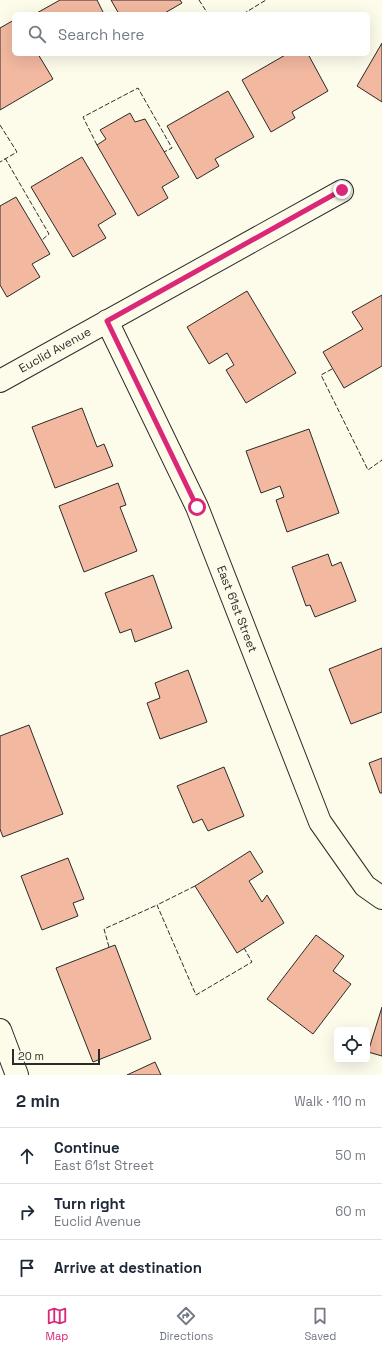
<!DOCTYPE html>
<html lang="en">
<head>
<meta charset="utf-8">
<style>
	body { margin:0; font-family:"Space Grotesk",sans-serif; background:#f6f6f7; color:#1f2937 }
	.controls { position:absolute; right:12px; bottom:12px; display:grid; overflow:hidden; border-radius:6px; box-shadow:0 4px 16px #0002 }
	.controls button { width:36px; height:36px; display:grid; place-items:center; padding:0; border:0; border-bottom:1px solid #e0e1e3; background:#fff; color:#1f2937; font:20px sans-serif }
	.scale { position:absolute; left:12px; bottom:10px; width:88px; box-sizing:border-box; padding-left:4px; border:2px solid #2b2b2b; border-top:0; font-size:11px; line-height:14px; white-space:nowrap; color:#2b2b2b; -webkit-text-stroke:3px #fdfbea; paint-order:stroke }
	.stop { position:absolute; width:12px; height:12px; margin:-9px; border:3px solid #db2777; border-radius:50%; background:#fff }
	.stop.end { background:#db2777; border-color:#fff; box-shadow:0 1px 4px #0008 }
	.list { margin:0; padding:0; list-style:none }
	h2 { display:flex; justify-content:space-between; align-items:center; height:52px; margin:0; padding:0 16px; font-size:17px }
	h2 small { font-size:13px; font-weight:400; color:#747a83 }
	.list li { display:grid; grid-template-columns:26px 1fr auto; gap:12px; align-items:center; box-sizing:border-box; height:56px; padding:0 16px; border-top:1px solid #e0e1e3 }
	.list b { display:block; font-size:15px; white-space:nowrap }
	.list p { margin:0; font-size:13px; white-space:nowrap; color:#747a83 }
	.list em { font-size:13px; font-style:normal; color:#747a83 }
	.icon { flex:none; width:22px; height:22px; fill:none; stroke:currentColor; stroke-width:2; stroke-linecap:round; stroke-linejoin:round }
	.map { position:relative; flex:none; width:382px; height:1075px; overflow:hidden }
	.search { position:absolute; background:#fff; box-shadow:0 4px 16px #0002; left:12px; right:12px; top:12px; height:44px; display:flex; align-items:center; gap:10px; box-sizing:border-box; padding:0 14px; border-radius:6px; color:#747a83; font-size:15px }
	.sheet { height:220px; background:#fff }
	nav { display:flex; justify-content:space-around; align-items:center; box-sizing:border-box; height:56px; border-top:1px solid #e0e1e3; background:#fff; font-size:11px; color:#747a83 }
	nav a { display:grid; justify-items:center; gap:2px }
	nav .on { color:#db2777 }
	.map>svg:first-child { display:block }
	.building { fill:#f2b8a0; stroke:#2b2b2b }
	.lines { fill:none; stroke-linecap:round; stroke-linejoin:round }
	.minor-casing { stroke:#2b2b2b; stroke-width:24 }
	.minor { stroke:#fdfbea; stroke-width:22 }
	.fence { stroke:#2b2b2b; stroke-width:1; stroke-dasharray:5 2; stroke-linecap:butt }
	.route { stroke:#db2777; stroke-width:5 }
	.labels { text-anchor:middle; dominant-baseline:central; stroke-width:3; stroke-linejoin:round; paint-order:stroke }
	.street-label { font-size:12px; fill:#2b2b2b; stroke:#fdfbea }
</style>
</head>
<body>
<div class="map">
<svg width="382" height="1075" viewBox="0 0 382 1075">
	<rect width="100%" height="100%" fill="#fdfbea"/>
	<path class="building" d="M 60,0 L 97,0 L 104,14 L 35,14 Z
		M 111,0 L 180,0 L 182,3 L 163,14 L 119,14 Z
		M 14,20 L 14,54 L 38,54 L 53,79 L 0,110 L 0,28 Z
		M 382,43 L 382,102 L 357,86 Z
		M 287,54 L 308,54 L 328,91 L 292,112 L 295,118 L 271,132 L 242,80 Z
		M 228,91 L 254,137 L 215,159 L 219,166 L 197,179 L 167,126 Z
		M 130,113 L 135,122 L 145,119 L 179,177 L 162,187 L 168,198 L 138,216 L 97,145 L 106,139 L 100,130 Z
		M 82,157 L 116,214 L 98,225 L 106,238 L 73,257 L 31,187 Z
		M 16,197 L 50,254 L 32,264 L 40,277 L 7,297 L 0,285 L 0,206 Z
		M 247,291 L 296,373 L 246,403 L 226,370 L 234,365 L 227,353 L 209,364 L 187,327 Z
		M 382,295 L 382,366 L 344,388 L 323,352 L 363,329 L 352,312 Z
		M 82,408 L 97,447 L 104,444 L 113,466 L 55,488 L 32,427 Z
		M 309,429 L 339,513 L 287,532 L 276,500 L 284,497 L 280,486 L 261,493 L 246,451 Z
		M 118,483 L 126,505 L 120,507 L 137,551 L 84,572 L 59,506 Z
		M 328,554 L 332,566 L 341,562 L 356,601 L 315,617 L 310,605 L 306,606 L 292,567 Z
		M 153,575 L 172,628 L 135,642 L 131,629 L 120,633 L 105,593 Z
		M 382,648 L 382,712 L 351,724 L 329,669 Z
		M 188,670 L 207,722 L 160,739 L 147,703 L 160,698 L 155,683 Z
		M 29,725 L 63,814 L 3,837 L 0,829 L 0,736 Z
		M 382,758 L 382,793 L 380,793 L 369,763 Z
		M 224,767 L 244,816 L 208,831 L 202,819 L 193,823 L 177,786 Z
		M 250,851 L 263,872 L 249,881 L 262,902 L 267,895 L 284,923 L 237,953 L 195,886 Z
		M 68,858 L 84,899 L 73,903 L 78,916 L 42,930 L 21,876 Z
		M 316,935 L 344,956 L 333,971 L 351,984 L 313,1034 L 267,999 Z
		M 115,945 L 151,1039 L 93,1062 L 56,968 Z
		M 382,1007 L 382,1056 L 368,1052 Z
		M 155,1062 L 161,1075 L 127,1075 Z"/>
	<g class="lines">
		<defs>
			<path id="minor" d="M 107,321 L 197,507 L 320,822 L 365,886 L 382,898
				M 0,381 L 342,191
				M 0,1030 L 17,1075"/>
		</defs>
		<use href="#minor" class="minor-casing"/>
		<use href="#minor" class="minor"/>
		<path class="fence" d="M 199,0 L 208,14
			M 243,14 L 266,0
			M 0,125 L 17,152 L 0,162
			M 97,145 L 83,117 L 138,88 L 172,148 L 164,152
			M 5,158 L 49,234 L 42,240
			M 332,369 L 321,375 L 368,470 L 382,460
			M 195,886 L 157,905 L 196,995 L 252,962 L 244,948
			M 109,947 L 104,929 L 157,905"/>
	</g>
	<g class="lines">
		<path class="route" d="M 197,507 L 107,321 L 342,190"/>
	</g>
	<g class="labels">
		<g class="street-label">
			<text transform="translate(55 350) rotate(-29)">Euclid Avenue</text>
			<text transform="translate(237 609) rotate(69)">East 61st Street</text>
		</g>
	</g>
</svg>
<div class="controls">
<button><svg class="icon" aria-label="locate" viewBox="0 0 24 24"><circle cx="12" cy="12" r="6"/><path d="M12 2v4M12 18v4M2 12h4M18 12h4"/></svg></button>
</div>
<div class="scale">20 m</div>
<div class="stop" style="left:197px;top:507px"></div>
<div class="stop end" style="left:342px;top:190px"></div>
<div class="search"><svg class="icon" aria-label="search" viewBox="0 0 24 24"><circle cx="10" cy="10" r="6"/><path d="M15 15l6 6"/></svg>Search here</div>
</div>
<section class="sheet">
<h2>2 min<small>Walk · 110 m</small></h2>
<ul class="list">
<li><svg class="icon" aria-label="ahead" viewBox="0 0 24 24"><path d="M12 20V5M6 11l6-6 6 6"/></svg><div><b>Continue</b><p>East 61st Street</p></div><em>50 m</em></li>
<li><svg class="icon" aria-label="right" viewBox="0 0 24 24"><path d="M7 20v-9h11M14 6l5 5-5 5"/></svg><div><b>Turn right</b><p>Euclid Avenue</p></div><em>60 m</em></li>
<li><svg class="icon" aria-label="arrive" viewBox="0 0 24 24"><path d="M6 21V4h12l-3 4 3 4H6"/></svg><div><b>Arrive at destination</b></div></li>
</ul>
</section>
<nav>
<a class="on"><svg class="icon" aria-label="map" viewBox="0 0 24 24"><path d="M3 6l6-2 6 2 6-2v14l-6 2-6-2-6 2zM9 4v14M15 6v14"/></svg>Map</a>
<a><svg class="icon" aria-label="directions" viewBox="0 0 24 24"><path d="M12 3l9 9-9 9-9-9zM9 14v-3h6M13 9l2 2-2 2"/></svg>Directions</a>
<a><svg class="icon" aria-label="saved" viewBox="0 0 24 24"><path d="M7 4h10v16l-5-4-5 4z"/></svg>Saved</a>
</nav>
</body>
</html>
